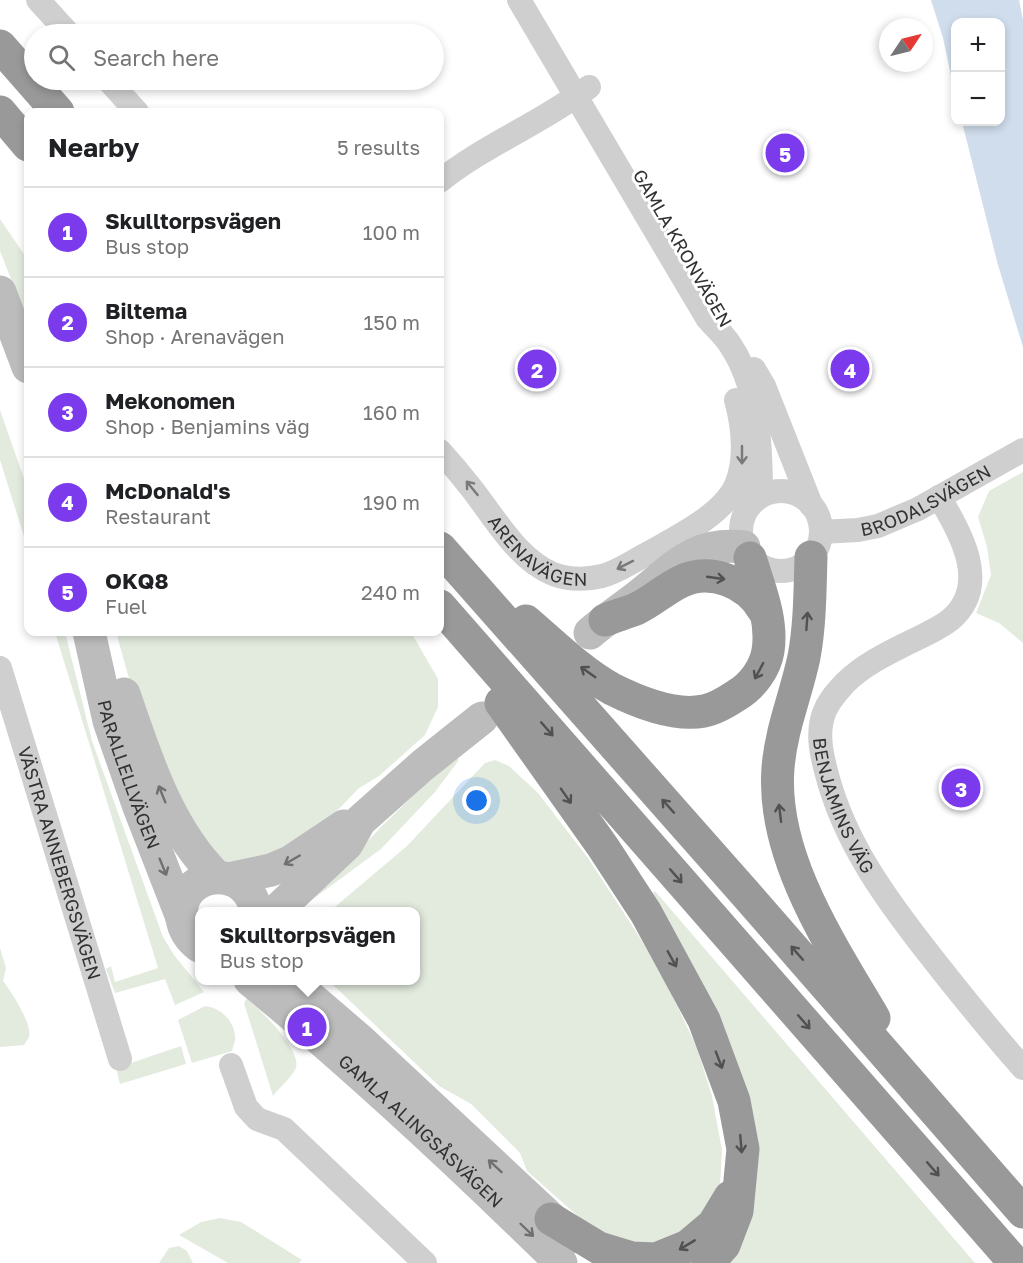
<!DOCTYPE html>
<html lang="en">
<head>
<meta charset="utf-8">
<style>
	body { margin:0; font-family:"Golos Text",sans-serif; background:#f6f6f6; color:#202124 }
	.controls { position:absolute; right:18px; top:18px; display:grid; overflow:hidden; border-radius:12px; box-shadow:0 3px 9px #0003 }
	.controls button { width:54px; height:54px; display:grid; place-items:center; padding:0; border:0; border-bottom:2px solid #e0e0e0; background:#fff; color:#202124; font:30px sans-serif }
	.compass { position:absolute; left:879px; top:18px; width:54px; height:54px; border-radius:50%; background:#fff; box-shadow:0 3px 9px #0003; rotate:55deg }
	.you { position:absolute; left:477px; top:801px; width:21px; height:21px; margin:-15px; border:4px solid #fff; border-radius:50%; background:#1a73e8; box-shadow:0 0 0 9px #1a73e833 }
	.badge { display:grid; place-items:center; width:39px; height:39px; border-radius:50%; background:#7c3aed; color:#fff; font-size:20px; font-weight:700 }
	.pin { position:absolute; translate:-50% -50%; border:3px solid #fff; box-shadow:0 2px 6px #0006 }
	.popup { position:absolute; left:195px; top:907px; width:225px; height:78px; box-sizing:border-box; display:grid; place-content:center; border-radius:12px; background:#fff; filter:drop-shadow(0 2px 4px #0005); font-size:20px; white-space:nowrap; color:#757577 }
	.popup b { font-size:22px; color:#202124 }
	.popup::after { content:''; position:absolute; left:50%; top:100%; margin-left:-12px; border:12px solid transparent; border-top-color:#fff }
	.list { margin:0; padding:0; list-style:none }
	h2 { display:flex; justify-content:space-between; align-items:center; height:78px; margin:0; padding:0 24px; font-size:26px }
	h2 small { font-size:20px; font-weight:400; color:#757577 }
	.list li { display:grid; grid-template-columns:39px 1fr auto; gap:18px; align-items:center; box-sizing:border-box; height:90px; padding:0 24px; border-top:2px solid #e0e0e0 }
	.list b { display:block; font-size:22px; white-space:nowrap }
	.list p { margin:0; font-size:20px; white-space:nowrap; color:#757577 }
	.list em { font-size:20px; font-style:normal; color:#757577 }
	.icon { flex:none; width:33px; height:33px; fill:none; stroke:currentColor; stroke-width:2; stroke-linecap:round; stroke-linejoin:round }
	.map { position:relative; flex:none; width:1023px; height:1263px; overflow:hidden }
	.search { position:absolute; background:#fff; box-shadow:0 3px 9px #0003; left:24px; top:24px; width:420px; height:66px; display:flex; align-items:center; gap:15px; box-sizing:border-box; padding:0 21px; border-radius:33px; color:#757577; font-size:22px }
	.panel { position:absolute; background:#fff; box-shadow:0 3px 9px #0003; left:24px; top:108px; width:420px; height:528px; border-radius:12px }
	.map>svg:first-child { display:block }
	.green { fill:#e3ebdf }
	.water { fill:#d0ddec }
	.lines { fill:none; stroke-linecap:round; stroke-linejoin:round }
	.street { stroke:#cfcfcf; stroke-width:24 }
	.secondary { stroke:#bcbcbc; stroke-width:33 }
	.highway { stroke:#999; stroke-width:33 }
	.oneway { stroke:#797979 }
	.oneway2 { stroke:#515151 }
	.oneway3 { stroke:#707070 }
	.labels { text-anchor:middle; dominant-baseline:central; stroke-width:6; stroke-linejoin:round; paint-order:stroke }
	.street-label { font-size:18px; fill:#323232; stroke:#fff }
</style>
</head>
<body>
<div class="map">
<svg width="1023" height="1263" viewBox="0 0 1023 1263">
	<rect width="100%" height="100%" fill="#fff"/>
	<path class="green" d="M 0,219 L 28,260 L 28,322 L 0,251 Z
		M 0,410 L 28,490 L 28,549 L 0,460 Z
		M 1023,472 L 1023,643 L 999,623 L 976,613 L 991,575 L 987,547 L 978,517 L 989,491 Z
		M 55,632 L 65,632 L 92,741 L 163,937 L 174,955 L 204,992 L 175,1005 L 165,979 L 115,993 L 106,969 L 111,966 L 115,982 L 158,968 Z
		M 116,632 L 411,632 L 438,679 L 438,707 L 425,735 L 379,776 L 359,788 L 330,818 L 297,846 L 231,866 L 213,858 L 165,774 L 128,675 Z
		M 454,756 L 459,760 L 435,792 L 381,849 L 313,899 L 380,828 Z
		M 495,760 L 509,766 L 538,793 L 588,858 L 659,967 L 697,1048 L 712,1096 L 722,1150 L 719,1204 L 670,1249 L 605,1240 L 527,1171 L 520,1153 L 471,1104 L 439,1086 L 329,981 L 415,980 L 415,912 L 330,911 L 407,846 L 485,763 Z
		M 655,891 L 975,1263 L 723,1263 L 754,1202 L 651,895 Z
		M 0,948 L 6,968 L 3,981 C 11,991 33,1025 29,1037 C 28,1039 25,1043 24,1045 L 0,1047 Z
		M 247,998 C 260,1011 305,1051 295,1070 C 290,1079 279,1088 273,1096 L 244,1003 Z
		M 205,1006 C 219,1007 234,1020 235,1036 C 236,1040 233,1047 232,1051 L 192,1063 L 178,1020 Z
		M 181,1046 L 186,1064 L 120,1084 L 116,1068 Z
		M 220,1218 L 241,1222 L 302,1260 L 299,1263 L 228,1263 L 179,1235 L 201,1222 Z
		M 179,1246 L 187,1251 L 193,1263 L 159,1263 L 169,1248 Z"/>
	<path class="water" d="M 931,0 L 1019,0 L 1023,20 L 1023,347 L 998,265 L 962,122 L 1000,122 L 1000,22 L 956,22 L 955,94 L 943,38 Z"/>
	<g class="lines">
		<g class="street">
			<path d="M 38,0 L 69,34"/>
			<path d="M 519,0 L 707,318 C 714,326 723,334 729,343 C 759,386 761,446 761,496 L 729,497"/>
			<path d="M 108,80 L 137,112"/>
			<path d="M 440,181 C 486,144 542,123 589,87"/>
			<path d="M 754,369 L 764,386 L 811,505"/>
			<path id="s1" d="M 440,451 C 451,463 462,476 472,489 C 495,518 517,559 553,574 C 569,580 586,580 602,576 C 618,572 633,561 647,554 C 675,538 723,515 736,485 C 747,460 743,425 736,400"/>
			<circle cx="781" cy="531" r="40"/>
			<path id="s2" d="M 939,497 C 961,533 991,586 950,620 C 937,630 920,637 906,644 C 884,655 862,666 845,683 C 837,692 828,701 824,713 C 817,732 821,752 826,771 C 844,843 888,902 933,959 C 962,996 992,1033 1023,1068"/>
			<path id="s3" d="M 821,532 L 858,530 L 878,526 L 918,509 L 1023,450"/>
			<path id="s4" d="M 0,668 L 120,1059"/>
			<path d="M 231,1065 L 246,1107 L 257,1119 L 284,1129 L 425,1263"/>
		</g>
		<g class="secondary">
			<path d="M 0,292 L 28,367"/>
			<path id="s5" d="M 89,632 L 109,721 L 139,807 L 181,915"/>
			<path d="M 590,633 C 606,619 625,607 642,593 C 677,565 695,542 744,547"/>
			<path d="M 124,694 C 146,758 168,829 217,877"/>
			<path d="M 229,879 L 271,870 L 290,862 L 344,826"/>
			<path d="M 275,912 L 347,844 L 360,821 L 423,765 L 482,718"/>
			<path d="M 199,946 C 190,939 184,930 182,919 C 175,871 248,860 256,912"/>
			<path id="s6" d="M 250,980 C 359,1069 461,1165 561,1263"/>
			<path d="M 290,980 L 361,1041 L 571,1237"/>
		</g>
		<path class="highway" d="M 0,46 L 58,112
			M 0,112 L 28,145
			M 440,548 L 744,892 L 1023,1212
			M 811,557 C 810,590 810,625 804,657 C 796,695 781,729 778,768 C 771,856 831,945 874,1018
			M 440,606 L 1015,1263
			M 605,620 C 615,616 626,613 636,609 C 651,602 664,590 680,582 C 710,567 748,582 764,611
			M 526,621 C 553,644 581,672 612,689 C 638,702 675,717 704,711 C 715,709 728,701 737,695 C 752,686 765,669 768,651 C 773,620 759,587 750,558
			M 501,703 L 603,847 L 646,913 L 704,1020 L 734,1101 L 743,1149 L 737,1211 L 724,1245 L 708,1263
			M 551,1219 L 599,1248 L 632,1258 L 656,1259 L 688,1246 L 713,1225 L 730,1197"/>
	</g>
	<defs><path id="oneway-shaft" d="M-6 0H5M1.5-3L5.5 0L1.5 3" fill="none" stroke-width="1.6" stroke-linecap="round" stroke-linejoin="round" transform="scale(1.5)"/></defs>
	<g class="oneway">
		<use href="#oneway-shaft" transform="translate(742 455) rotate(90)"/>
		<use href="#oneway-shaft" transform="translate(472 488) rotate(-129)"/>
		<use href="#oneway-shaft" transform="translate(625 565) rotate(153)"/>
	</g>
	<g class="oneway2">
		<use href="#oneway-shaft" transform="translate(716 578) rotate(8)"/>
		<use href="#oneway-shaft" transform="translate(807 621) rotate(-86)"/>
		<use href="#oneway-shaft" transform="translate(759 671) rotate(118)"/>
		<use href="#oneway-shaft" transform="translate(588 672) rotate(-145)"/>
		<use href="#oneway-shaft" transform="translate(547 729) rotate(49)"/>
		<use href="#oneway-shaft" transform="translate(566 796) rotate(55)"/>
		<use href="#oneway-shaft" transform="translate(668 806) rotate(-132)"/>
		<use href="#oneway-shaft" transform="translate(780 813) rotate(-97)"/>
		<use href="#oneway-shaft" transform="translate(676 876) rotate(49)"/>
		<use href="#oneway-shaft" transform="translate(797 953) rotate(-131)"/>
		<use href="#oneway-shaft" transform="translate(672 959) rotate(61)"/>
		<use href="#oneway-shaft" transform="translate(804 1022) rotate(49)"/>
		<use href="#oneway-shaft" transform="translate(719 1060) rotate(69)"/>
		<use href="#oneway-shaft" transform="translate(741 1144) rotate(85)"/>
		<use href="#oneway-shaft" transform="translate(933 1169) rotate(49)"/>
		<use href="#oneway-shaft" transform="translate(687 1245) rotate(149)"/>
	</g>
	<g class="oneway3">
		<use href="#oneway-shaft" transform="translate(162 794) rotate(-112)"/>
		<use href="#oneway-shaft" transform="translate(292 860) rotate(150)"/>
		<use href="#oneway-shaft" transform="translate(163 867) rotate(68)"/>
		<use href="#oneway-shaft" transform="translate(495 1166) rotate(-137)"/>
		<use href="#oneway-shaft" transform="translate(527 1230) rotate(44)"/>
	</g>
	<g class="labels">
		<g class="street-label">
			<text transform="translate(683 248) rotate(60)">GAMLA KRONVÄGEN</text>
			<text stroke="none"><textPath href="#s3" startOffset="111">BRODALSVÄGEN</textPath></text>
			<text stroke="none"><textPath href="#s1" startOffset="144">ARENAVÄGEN</textPath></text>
			<text stroke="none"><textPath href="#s5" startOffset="148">PARALLELLVÄGEN</textPath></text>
			<text stroke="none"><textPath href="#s2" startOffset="393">BENJAMINS VÄG</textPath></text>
			<text stroke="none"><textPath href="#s4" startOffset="204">VÄSTRA ANNEBERGSVÄGEN</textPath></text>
			<text stroke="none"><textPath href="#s6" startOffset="228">GAMLA ALINGSÅSVÄGEN</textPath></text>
		</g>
	</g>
</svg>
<div class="controls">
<button>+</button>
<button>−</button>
</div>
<svg class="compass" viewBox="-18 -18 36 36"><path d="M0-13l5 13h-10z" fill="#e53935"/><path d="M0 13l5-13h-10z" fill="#757577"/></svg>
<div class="you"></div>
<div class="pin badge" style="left:307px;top:1027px">1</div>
<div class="popup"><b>Skulltorpsvägen</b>Bus stop</div>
<div class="pin badge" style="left:537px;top:369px">2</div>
<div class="pin badge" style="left:961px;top:788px">3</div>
<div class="pin badge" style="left:850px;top:369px">4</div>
<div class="pin badge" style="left:785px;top:153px">5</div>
<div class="search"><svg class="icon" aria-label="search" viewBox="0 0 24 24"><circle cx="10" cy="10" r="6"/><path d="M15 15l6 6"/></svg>Search here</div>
<section class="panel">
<h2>Nearby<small>5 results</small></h2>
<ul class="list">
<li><span class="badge">1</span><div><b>Skulltorpsvägen</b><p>Bus stop</p></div><em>100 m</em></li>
<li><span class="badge">2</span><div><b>Biltema</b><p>Shop · Arenavägen</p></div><em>150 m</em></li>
<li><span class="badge">3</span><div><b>Mekonomen</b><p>Shop · Benjamins väg</p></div><em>160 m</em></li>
<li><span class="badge">4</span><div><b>McDonald's</b><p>Restaurant</p></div><em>190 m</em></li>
<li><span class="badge">5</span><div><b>OKQ8</b><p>Fuel</p></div><em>240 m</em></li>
</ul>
</section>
</div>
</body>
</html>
